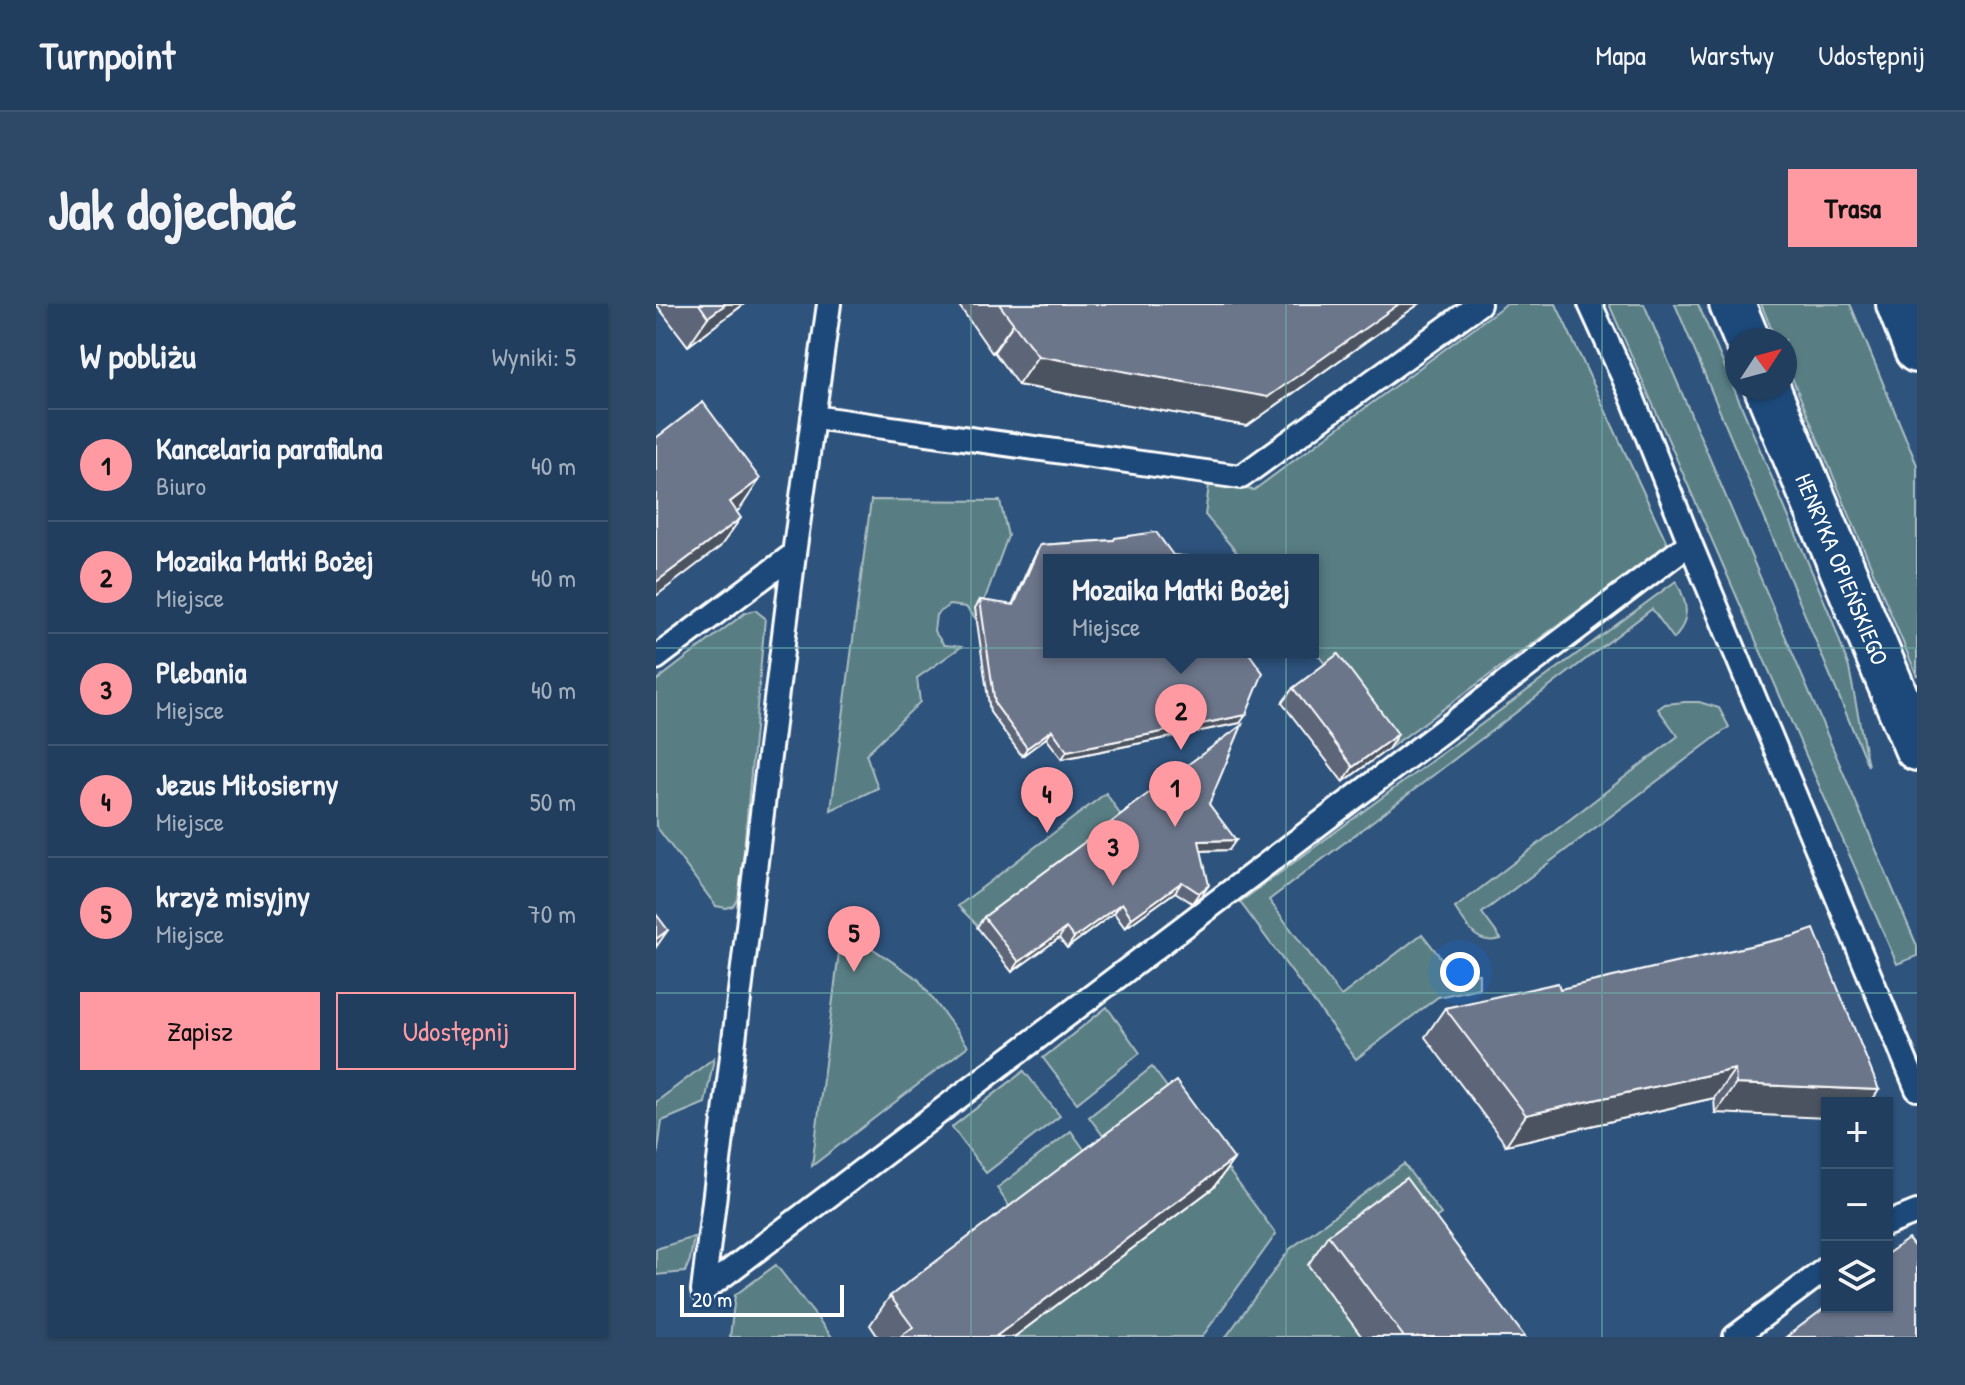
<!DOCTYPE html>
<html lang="pl">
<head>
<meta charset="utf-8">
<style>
	body { margin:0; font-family:"Patrick Hand",sans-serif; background:#2e4967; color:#f1f3f6 }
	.controls { position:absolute; right:24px; bottom:24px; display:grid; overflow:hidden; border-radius:0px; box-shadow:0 2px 6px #0004 }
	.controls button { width:72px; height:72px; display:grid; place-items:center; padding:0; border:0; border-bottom:2px solid #3f5773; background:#223e5e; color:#f1f3f6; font:40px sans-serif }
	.compass { position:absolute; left:1069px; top:24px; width:72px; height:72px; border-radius:50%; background:#223e5e; box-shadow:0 2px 6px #0004; rotate:54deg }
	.scale { position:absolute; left:24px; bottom:20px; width:164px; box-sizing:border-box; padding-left:8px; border:4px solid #fff; border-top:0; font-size:22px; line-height:28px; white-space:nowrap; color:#fff; -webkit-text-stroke:6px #1f4a7a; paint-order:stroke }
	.you { position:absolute; left:804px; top:668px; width:28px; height:28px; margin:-20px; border:6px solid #fff; border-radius:50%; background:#1a73e8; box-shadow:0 0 0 12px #1a73e833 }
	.badge { display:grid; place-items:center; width:52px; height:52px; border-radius:50%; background:#ff9aa2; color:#111; font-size:26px; font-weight:700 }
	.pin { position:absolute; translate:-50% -66px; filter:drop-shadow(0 2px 4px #0008) }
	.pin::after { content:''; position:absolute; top:42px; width:28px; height:24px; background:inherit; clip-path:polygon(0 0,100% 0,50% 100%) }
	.popup { position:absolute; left:387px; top:250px; width:276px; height:104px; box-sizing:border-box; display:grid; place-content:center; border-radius:0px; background:#223e5e; filter:drop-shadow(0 2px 6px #0005); font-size:26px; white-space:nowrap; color:#a2aebc }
	.popup b { font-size:30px; color:#f1f3f6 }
	.popup::after { content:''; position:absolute; left:50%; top:100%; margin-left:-16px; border:16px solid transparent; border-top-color:#223e5e }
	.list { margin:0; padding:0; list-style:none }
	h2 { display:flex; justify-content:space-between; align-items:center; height:104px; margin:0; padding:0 32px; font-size:34px }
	h2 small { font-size:26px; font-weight:400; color:#a2aebc }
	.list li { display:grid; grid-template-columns:52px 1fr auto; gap:24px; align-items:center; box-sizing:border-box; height:112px; padding:0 32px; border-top:2px solid #3f5773 }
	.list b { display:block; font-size:30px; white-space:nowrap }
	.list p { margin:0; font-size:26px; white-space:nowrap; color:#a2aebc }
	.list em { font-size:26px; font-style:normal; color:#a2aebc }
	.actions { display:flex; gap:16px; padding:24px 32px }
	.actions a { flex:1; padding:18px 0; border:2px solid #ff9aa2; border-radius:0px; text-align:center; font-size:28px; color:#ff9aa2 }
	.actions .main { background:#ff9aa2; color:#111 }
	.icon { flex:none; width:44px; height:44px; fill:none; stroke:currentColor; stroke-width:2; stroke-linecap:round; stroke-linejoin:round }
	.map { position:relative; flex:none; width:1261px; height:1033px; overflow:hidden; border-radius:0px }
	header { display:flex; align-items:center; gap:48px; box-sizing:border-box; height:112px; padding:0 40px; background:#223e5e; border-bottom:2px solid #3f5773 }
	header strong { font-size:38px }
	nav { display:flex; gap:44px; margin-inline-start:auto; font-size:28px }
	.intro { display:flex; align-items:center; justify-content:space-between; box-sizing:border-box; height:192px; padding:0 48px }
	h1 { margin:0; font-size:56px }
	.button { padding:20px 36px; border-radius:0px; background:#ff9aa2; color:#111; font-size:28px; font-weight:700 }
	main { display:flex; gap:48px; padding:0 48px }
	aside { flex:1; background:#223e5e; border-radius:0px; box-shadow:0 2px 6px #0004 }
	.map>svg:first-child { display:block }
	.green { fill:#587e84; stroke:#acbec2; stroke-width:2 }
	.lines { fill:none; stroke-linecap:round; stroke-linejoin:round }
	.lane-casing { stroke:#fff; stroke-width:28 }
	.secondary-casing { stroke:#fff; stroke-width:50 }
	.lane { stroke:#1f4a7a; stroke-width:22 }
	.secondary { stroke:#1f4a7a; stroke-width:44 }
	.wall { fill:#5d6578; stroke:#fff; stroke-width:2 }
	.shaded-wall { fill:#4c5361; stroke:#fff; stroke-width:2 }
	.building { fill:#6c768b; stroke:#fff; stroke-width:2 }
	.grid { fill:none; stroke:#6fada8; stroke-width:2; stroke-opacity:0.55 }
	.labels { text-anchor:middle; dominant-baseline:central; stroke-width:6; stroke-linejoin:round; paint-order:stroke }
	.street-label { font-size:24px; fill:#fff; stroke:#1f4a7a }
</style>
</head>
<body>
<header>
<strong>Turnpoint</strong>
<nav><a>Mapa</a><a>Warstwy</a><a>Udostępnij</a></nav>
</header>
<div class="intro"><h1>Jak dojechać</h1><a class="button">Trasa</a></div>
<main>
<aside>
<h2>W pobliżu<small>Wyniki: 5</small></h2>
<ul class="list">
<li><span class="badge">1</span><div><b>Kancelaria parafialna</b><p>Biuro</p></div><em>40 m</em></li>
<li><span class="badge">2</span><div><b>Mozaika Matki Bożej</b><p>Miejsce</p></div><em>40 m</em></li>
<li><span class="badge">3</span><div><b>Plebania</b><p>Miejsce</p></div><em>40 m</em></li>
<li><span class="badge">4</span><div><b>Jezus Miłosierny</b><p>Miejsce</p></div><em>50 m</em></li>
<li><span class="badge">5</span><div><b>krzyż misyjny</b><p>Miejsce</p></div><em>70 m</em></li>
</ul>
<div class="actions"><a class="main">Zapisz</a><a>Udostępnij</a></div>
</aside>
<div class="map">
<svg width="1261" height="1033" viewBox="0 0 1261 1033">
	<rect width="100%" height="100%" fill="#2e537d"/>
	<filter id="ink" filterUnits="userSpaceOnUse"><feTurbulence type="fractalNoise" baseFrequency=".0125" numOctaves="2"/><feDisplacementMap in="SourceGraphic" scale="16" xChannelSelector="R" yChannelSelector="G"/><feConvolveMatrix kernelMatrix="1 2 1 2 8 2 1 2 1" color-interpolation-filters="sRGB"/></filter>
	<g filter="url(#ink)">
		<path class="green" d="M 850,0 L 900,0 L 1012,241 L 732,445 L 657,344 L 657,256 L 587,256 L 549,211 L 553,181 L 598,186 Z
			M 953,0 L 988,0 L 1261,642 L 1261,652 L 1241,660 Z
			M 1019,0 L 1042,0 L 1176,315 L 1193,364 L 1212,462 Z
			M 1105,0 L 1194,0 L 1195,2 L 1261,161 L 1261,372 L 1129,57 L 1129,36 L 1120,36 Z
			M 215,196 L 344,197 L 352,232 L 321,316 L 310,303 L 293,301 L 280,311 L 278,327 L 288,341 L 305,343 L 261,374 L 264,398 L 210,450 L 222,484 L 175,506 Z
			M 1020,277 C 1032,299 1035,315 1018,335 L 996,305 L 613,596 L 685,692 L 766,630 L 789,659 L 799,669 L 823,670 L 823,684 L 782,693 L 700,755 L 584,598 Z
			M 99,306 L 109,314 L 84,590 L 77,602 L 70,604 L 60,602 L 0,522 L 0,377 L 89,309 Z
			M 1029,398 L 1043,398 L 1063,404 L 1073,423 L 826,609 L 845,635 C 820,642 811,622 799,604 L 1022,432 L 1002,405 L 1009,400 Z
			M 450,489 L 467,515 L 323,623 L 302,602 Z
			M 186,624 L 262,675 L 312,742 L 156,862 Z
			M 451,703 L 484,749 L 421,799 L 387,754 Z
			M 58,754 L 49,799 L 6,817 L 0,861 L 0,798 Z
			M 496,763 L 620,930 L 546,1033 L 358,1033 L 557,884 L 454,841 L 433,813 Z
			M 368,767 L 404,812 L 330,869 L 296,823 Z
			M 415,827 L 435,855 L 359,911 L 341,884 Z
			M 748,860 L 785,910 L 752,934 L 706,1033 L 570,1033 L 634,945 Z
			M 38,933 L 34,956 L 29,968 L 0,971 L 0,945 Z
			M 120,961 L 176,1033 L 74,1033 L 79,991 Z"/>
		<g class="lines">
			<defs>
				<path id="lane" d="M 173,0 L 138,250 L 47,987 L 1034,239
					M 934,0 L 974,88 L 1034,239 L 1261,785
					M 157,113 L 585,173 L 823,0
					M 0,354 L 138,250
					M 1231,920 L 1261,908
					M 1079,1033 L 1171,964"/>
				<g id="secondary">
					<path d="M 1076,0 L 1091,36"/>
					<path d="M 1243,0 L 1261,46"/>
					<path id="s1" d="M 1111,84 L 1261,444"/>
				</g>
			</defs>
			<use href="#lane" class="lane-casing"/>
			<use href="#secondary" class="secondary-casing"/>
			<use href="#lane" class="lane"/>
			<use href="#secondary" class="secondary"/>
		</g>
		<path class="wall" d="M 0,0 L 88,0 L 32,42 Z
			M 302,0 L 763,0 L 591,122 L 362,81 L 338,48 L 336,49 Z
			M 500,228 L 393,256 L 584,419 L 406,455 L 390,434 L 366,452 L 334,408 L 319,304 L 324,296 L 356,301 L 379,249 L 384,241 L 458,236 Z
			M 637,384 L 742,430 L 732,445 L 687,478 L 626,399 Z
			M 553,500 L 573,546 L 545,547 L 546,591 L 536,599 L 519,588 L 469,624 L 458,609 L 411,644 L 403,634 L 356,668 L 321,623 L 328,613 L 468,509 L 471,505 Z
			M 904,685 L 1223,786 L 1059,809 L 1058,794 L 850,841 L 769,733 L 789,704 Z
			M 578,855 L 557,884 L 358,1033 L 222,1033 L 214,1021 L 234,992 Z
			M 672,931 L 869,1033 L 706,1033 L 652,961 Z"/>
		<path class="shaded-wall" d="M 70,0 L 88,0 L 32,42 L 52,13 Z
			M 743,0 L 763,0 L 591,122 L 362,81 L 382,52 Z
			M 358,19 L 338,48 L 336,49 L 357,20 Z
			M 104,175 L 84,205 L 53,228 L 74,198 Z
			M 85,214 L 64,243 L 0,292 L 0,278 Z
			M 590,411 L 584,419 L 406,455 L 411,447 Z
			M 396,426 L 390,434 L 366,452 L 371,444 Z
			M 742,430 L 732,445 L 687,478 L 697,463 Z
			M 580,536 L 573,546 L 536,547 L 543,537 Z
			M 526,578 L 519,588 L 469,624 L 476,614 Z
			M 553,581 L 546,591 L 536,599 L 543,589 Z
			M 466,599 L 458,609 L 411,644 L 418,634 Z
			M 410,624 L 403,634 L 356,668 L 363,658 Z
			M 12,626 L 0,643 L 0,635 Z
			M 1079,765 L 1058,794 L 850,841 L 870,811 Z
			M 1080,780 L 1223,786 L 1214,799 L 1171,799 L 1171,814 L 1059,809 Z
			M 578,855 L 557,884 L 358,1033 L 339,1033 Z"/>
		<path class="building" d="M 43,0 L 70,0 L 52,13 Z
			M 343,0 L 743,0 L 612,93 L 382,52 Z
			M 47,98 L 104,175 L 74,198 L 85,214 L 0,278 L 0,134 Z
			M 500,228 L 517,251 L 560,256 L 393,256 L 393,348 L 592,348 L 607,369 L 590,411 L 411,447 L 396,426 L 371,444 L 339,400 L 324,296 L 358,301 L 384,241 L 458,236 L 459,234 Z
			M 682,350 L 742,430 L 697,463 L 637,384 Z
			M 586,421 L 553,500 L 580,536 L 543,537 L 553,581 L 543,589 L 526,578 L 476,614 L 466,599 L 418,634 L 410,624 L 363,658 L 328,613 L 472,506 L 471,505 Z
			M 0,610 L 12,626 L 0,635 Z
			M 1158,625 L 1223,786 L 1080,780 L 1079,765 L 870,811 L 789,704 L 902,679 L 904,685 L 1138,632 Z
			M 520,777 L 578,855 L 339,1033 L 244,1033 L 257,1023 L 234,992 Z
			M 750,874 L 869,1033 L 748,1033 L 672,931 Z
			M 1252,935 L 1261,946 L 1261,1033 L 1130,1033 L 1171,1002 L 1231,1003 L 1231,950 Z"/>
	</g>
	<path class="grid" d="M 315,0 L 315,1033M 630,0 L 630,1033M 946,0 L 946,1033M 0,344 L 1261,344M 0,689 L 1261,689"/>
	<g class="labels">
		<g class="street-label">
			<text stroke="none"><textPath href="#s1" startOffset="196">HENRYKA OPIEŃSKIEGO</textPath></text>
		</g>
	</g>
</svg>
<div class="controls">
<button>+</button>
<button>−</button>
<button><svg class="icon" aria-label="layers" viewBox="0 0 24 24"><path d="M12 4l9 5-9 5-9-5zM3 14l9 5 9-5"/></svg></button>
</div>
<svg class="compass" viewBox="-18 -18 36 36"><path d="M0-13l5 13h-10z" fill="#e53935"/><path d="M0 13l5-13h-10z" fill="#a2aebc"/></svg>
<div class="scale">20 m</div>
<div class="you"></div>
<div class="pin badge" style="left:519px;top:523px">1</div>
<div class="pin badge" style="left:525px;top:446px">2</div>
<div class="popup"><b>Mozaika Matki Bożej</b>Miejsce</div>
<div class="pin badge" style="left:457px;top:582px">3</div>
<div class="pin badge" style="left:391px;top:529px">4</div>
<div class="pin badge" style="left:198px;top:668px">5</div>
</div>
</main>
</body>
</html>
